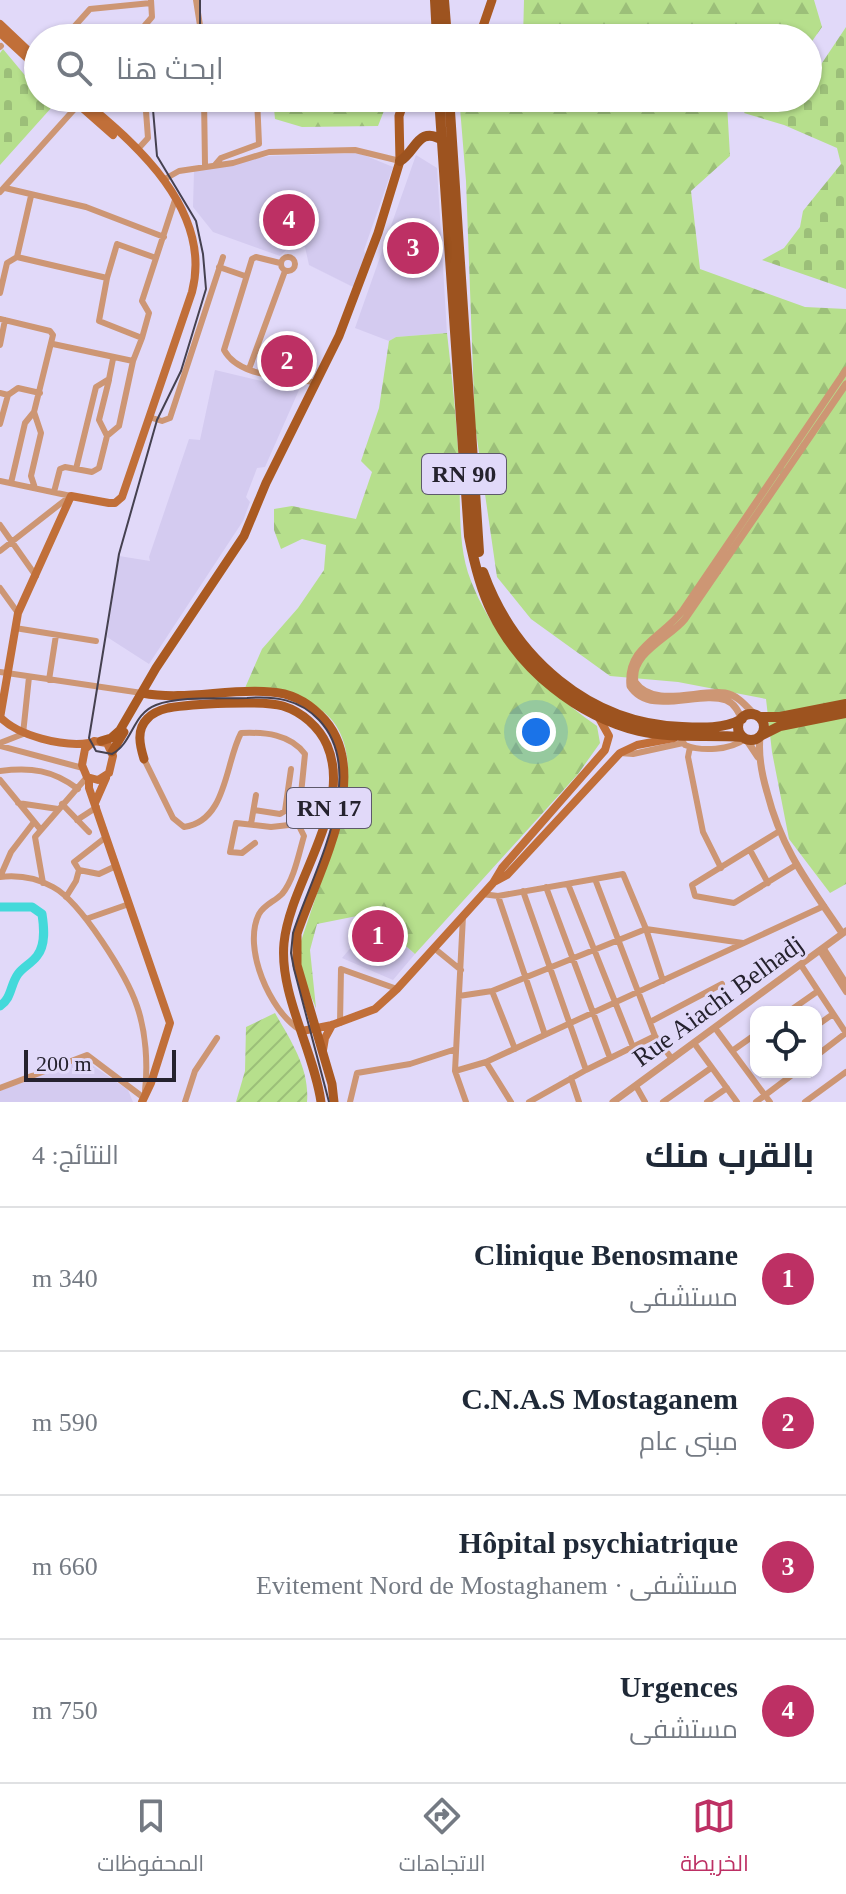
<!DOCTYPE html>
<html lang="ar">
<head>
<meta charset="utf-8">
<style>
	body { margin:0; font-family:"Times New Roman",Cairo,serif; background:#f6f6f7; color:#1f2937; direction:rtl }
	.controls { position:absolute; right:24px; bottom:24px; display:grid; overflow:hidden; border-radius:16px; box-shadow:0 2px 6px #0004 }
	.controls button { width:72px; height:72px; display:grid; place-items:center; padding:0; border:0; border-bottom:2px solid #e0e1e3; background:#fff; color:#1f2937; font:40px sans-serif }
	.scale { position:absolute; left:24px; bottom:20px; width:152px; box-sizing:border-box; padding-left:8px; border:4px solid #25222e; border-top:0; font-size:22px; line-height:28px; white-space:nowrap; color:#25222e; -webkit-text-stroke:6px #e1d9f9; paint-order:stroke }
	.you { position:absolute; left:536px; top:732px; width:28px; height:28px; margin:-20px; border:6px solid #fff; border-radius:50%; background:#1a73e8; box-shadow:0 0 0 12px #1a73e833 }
	.badge { display:grid; place-items:center; width:52px; height:52px; border-radius:50%; background:#bd3064; color:#fff; font-size:26px; font-weight:700 }
	.pin { position:absolute; translate:-50% -50%; border:4px solid #fff; box-shadow:0 2px 8px #0006 }
	.list { margin:0; padding:0; list-style:none }
	h2 { display:flex; justify-content:space-between; align-items:center; height:104px; margin:0; padding:0 32px; font-size:34px }
	h2 small { font-size:26px; font-weight:400; color:#747a83 }
	.list li { display:grid; grid-template-columns:52px 1fr auto; gap:24px; align-items:center; box-sizing:border-box; height:144px; padding:0 32px; border-top:2px solid #e0e1e3 }
	.list b { display:block; font-size:30px; white-space:nowrap }
	.list p { margin:0; font-size:26px; white-space:nowrap; color:#747a83 }
	.list em { font-size:26px; font-style:normal; color:#747a83 }
	.icon { flex:none; width:44px; height:44px; fill:none; stroke:currentColor; stroke-width:2; stroke-linecap:round; stroke-linejoin:round }
	.map { position:relative; flex:none; width:846px; height:1102px; overflow:hidden; direction:ltr }
	.search { position:absolute; background:#fff; box-shadow:0 2px 6px #0004; left:24px; right:24px; top:24px; height:88px; display:flex; align-items:center; gap:20px; box-sizing:border-box; padding:0 28px; border-radius:44px; color:#747a83; font-size:30px }
	.sheet { height:680px; background:#fff }
	nav { display:flex; justify-content:space-around; align-items:center; box-sizing:border-box; height:112px; border-top:2px solid #e0e1e3; background:#fff; font-size:22px; color:#747a83 }
	nav a { display:grid; justify-items:center; gap:4px }
	nav .on { color:#bd3064 }
	.map>svg:first-child { display:block }
	.built { fill:#d4cbf0 }
	.forest { fill:url(#forest-firs) }
	.cemetery { fill:url(#cemetery-stones) }
	.garden { fill:url(#garden-furrows) }
	.lines { fill:none; stroke-linecap:round; stroke-linejoin:round }
	.river { stroke:#43d9da; stroke-width:9 }
	.minor { stroke:#cd9674; stroke-width:6 }
	.tertiary { stroke:#cd9674; stroke-width:7 }
	.secondary { stroke:#c16f39; stroke-width:8 }
	.primary { stroke:#aa5a22; stroke-width:9 }
	.trunk { stroke:#9d531f; stroke-width:10 }
	.tram { stroke:#454150; stroke-width:2 }
	.labels { text-anchor:middle; dominant-baseline:central; stroke-width:6; stroke-linejoin:round; paint-order:stroke }
	.shield { fill:#e1d9f9; stroke:#5d596b; stroke-width:2 }
	.shield-label { font-size:24px; font-weight:bold; fill:#25222e }
	.street-label { font-size:26px; fill:#25222e; stroke:#e1d9f9 }
</style>
</head>
<body>
<div class="map">
<svg width="846" height="1102" viewBox="0 0 846 1102">
	<defs>
		<pattern id="forest-firs" width="22" height="20" patternUnits="userSpaceOnUse" patternTransform="scale(2)"><rect width="22" height="20" fill="#b6df8c"/><path d="M5 1l3.5 6h-7zM16 11l3.5 6h-7z" fill="#9cbf79"/></pattern>
		<pattern id="cemetery-stones" width="16" height="16" patternUnits="userSpaceOnUse" patternTransform="scale(2)"><rect width="16" height="16" fill="#b6df8c"/><path d="M2 7V4a2 2 0 0 1 4 0v3zM10 15v-3a2 2 0 0 1 4 0v3z" fill="#9cbf79"/></pattern>
		<pattern id="garden-furrows" width="10" height="10" patternUnits="userSpaceOnUse" patternTransform="scale(2)"><rect width="10" height="10" fill="#b6df8c"/><path d="M-1 1l2-2M0 10L10 0M9 11l2-2" fill="none" stroke="#9cbf79"/></pattern>
	</defs>
	<rect width="100%" height="100%" fill="#e1d9f9"/>
	<path class="built" d="M 359,153 L 393,167 L 364,250 L 366,256 L 355,288 L 309,265 L 305,247 L 292,244 L 280,256 L 213,232 L 193,207 L 194,171 L 200,169 L 270,156 Z
		M 416,155 L 437,168 L 447,333 L 396,337 L 389,341 L 355,328 Z
		M 215,370 L 299,390 L 265,467 L 257,468 L 246,497 L 250,502 L 243,521 L 149,664 L 107,637 L 119,556 L 150,561 L 149,557 L 189,439 L 200,440 Z
		M 375,919 L 415,954 L 393,980 L 342,958 Z
		M 82,1058 L 128,1090 L 133,1102 L 0,1102 L 0,1091 Z"/>
	<path class="forest" d="M 524,0 L 814,0 L 822,27 L 808,47 L 808,38 L 523,38 Z
		M 273,98 L 389,98 L 378,126 L 302,127 L 275,119 Z
		M 476,98 L 742,98 L 727,104 L 730,156 L 691,191 L 700,269 L 805,307 L 846,309 L 846,884 L 830,893 L 789,839 L 772,752 L 766,699 L 678,682 L 610,676 L 531,619 L 497,577 L 475,425 L 466,181 L 460,108 Z
		M 447,333 C 452,378 457,422 459,467 C 461,504 457,546 471,581 C 495,643 544,689 597,726 L 600,743 L 578,774 L 415,954 L 375,919 L 377,912 L 317,924 L 310,950 L 316,1008 L 303,977 L 298,950 L 342,819 C 351,783 355,731 318,708 C 305,699 262,692 245,688 L 262,649 L 298,608 L 324,570 L 326,545 L 302,539 L 281,549 L 274,530 L 274,509 L 292,506 L 356,519 L 372,472 L 361,461 L 379,408 L 389,341 L 396,337 Z"/>
	<path class="cemetery" d="M 846,27 L 846,289 L 762,260 L 784,248 L 800,227 L 803,211 L 841,164 L 837,148 L 784,125 L 744,113 L 754,98 L 808,98 L 808,79 L 814,75 Z
		M 3,49 L 38,91 L 38,98 L 44,98 L 52,107 L 0,165 L 0,53 Z"/>
	<path class="garden" d="M 275,1013 C 291,1041 310,1069 307,1102 L 236,1102 L 245,1071 L 246,1027 Z"/>
	<g class="lines">
		<path class="river" d="M 0,907 L 32,907 L 42,914 C 44,927 46,945 37,956 C 32,963 23,967 18,974 C 10,985 12,998 0,1006"/>
		<path class="minor" d="M 196,0 L 202,38
			M 146,24 L 147,38
			M 64,38 L 90,9 L 151,3
			M 134,38 L 152,17 L 151,0
			M 255,38 L 255,34 L 323,38
			M 0,47 L 1,46
			M 204,98 L 205,165
			M 138,149 L 148,138 L 145,98
			M 215,165 L 221,158 L 259,144 L 257,98
			M 163,180 L 179,171 L 233,163 L 269,152 L 355,150 L 400,161
			M 5,188 L 86,207 L 164,237
			M 0,192 L 79,104
			M281 264a7 7 0 1 1 14 0a7 7 0 1 1-14 0Z
			M 17,257 L 31,196
			M 280,263 L 256,257 L 252,259 L 224,350 C 240,379 287,375 316,383
			M 219,267 L 245,276
			M 107,278 L 117,244 L 156,258
			M 0,293 L 7,263 L 17,257 L 107,278 L 99,321 L 142,338 L 149,313 L 142,301 L 175,200
			M 0,319 L 50,331 L 53,335 L 34,412 L 25,423 L 11,483
			M 53,344 L 133,361 L 142,338
			M 0,345 L 5,320
			M 249,369 L 285,271
			M 0,393 L 8,395 L 0,424
			M 8,395 L 18,388 L 40,393
			M 34,412 L 41,433 L 31,476 L 35,488
			M 149,417 L 162,421 L 170,418 L 223,257
			M 107,436 L 119,426 L 133,361
			M 76,469 L 92,472 L 99,468 L 107,436 L 99,420 L 109,380
			M 0,481 L 71,496
			M 54,492 L 60,469 L 65,467 L 76,469 L 96,387 L 109,379 L 113,359
			M 0,525 L 36,576
			M 0,551 L 69,497
			M 0,588 L 18,613
			M 15,628 L 96,641
			M 0,672 L 142,693
			M 49,680 L 56,635
			M 679,736 L 685,745 C 702,752 730,750 745,739
			M 0,743 L 23,734 L 29,677
			M 0,746 L 83,768
			M 690,747 L 688,757 L 703,832 L 721,868
			M 620,753 L 633,754 L 683,743
			M 144,759 L 173,818 L 184,827 C 227,821 225,763 241,733 C 265,732 290,734 305,754 L 298,824 L 304,836 C 299,853 294,880 282,894 C 274,902 265,904 259,914 C 242,948 270,1011 300,1030
			M 0,771 C 31,767 53,770 78,789
			M 0,780 L 41,830 L 87,777
			M 18,803 L 58,809
			M 62,804 L 89,832
			M 254,810 L 280,814 L 285,811 L 291,769
			M 77,820 L 97,807
			M 251,824 L 256,795
			M 41,830 L 35,837 L 43,883
			M 778,832 L 692,885 L 695,896 L 734,903 L 796,865
			M 106,837 L 74,862 L 79,870 L 99,874 L 116,866
			M 255,843 L 242,853 L 230,852 L 236,823 L 271,827 L 298,824
			M 750,850 L 768,883
			M 0,877 C 18,875 37,878 53,887 C 81,902 127,976 137,1006 C 146,1032 148,1064 145,1091
			M 0,877 L 11,852 L 34,822
			M 595,879 L 655,1036 L 672,1059
			M 568,884 L 633,1047
			M 546,887 L 610,1058
			M 523,891 L 586,1070
			M 482,894 L 498,896 L 623,874 L 646,929 L 663,981
			M 498,896 L 545,1035
			M 66,897 L 76,881 L 79,870
			M 463,916 L 455,1071 L 466,1102
			M 86,919 L 129,904
			M 434,948 L 461,970
			M 824,949 L 846,983
			M 820,951 L 846,992
			M 801,965 L 846,1033 L 816,1056
			M 492,991 L 515,1049
			M 459,996 L 492,991 L 646,929 L 743,943
			M 788,1012 L 818,991
			M 650,1022 L 722,984
			M 340,1023 L 341,969 L 397,989
			M 816,1026 L 833,1014
			M 715,1028 L 770,1102
			M 694,1043 L 737,1102
			M 732,1051 L 756,1034
			M 486,1062 L 511,1102
			M 455,1071 L 486,1062 L 824,906
			M 571,1078 L 579,1102
			M 636,1086 L 645,1102
			M 0,1088 L 87,1055 L 144,1098
			M 185,1102 L 195,1071 L 217,1038
			M 350,1102 L 357,1073 L 410,1064 L 456,1049
			M 529,1102 L 586,1070 L 655,1036
			M 663,1102 L 711,1068
			M 707,1102 L 727,1088
			M 756,1102 L 796,1072
			M 805,1102 L 846,1072"/>
		<path class="tertiary" d="M 755,715 C 747,707 738,695 725,693 C 698,689 654,709 635,682 C 630,653 670,638 685,619 L 846,384
			M 742,719 C 738,711 734,703 726,700 C 699,690 650,717 630,686 C 626,647 663,637 683,610 L 846,370
			M 760,737 C 758,756 762,775 767,792 C 782,851 809,884 842,933
			M 746,739 L 758,757
			M 613,1102 L 846,931"/>
		<path class="secondary" d="M 0,24 L 38,60
			M 0,33 L 38,68
			M 71,98 L 113,135
			M 0,717 C 18,736 63,747 89,743
			M 0,718 L 18,613 L 71,496 L 109,503 L 115,503 L 122,497 L 192,292 C 213,211 136,143 80,98
			M 94,741 L 107,743 L 113,756 L 109,773 L 98,780 L 87,777 L 82,765 L 85,749 Z
			M 89,778 L 89,788 L 170,1023 L 151,1083 L 142,1102
			M 95,803 L 106,778
			M 494,882 L 507,875 L 620,753 L 637,745 L 674,738
			M 302,1031 L 332,1025 L 375,1009 L 397,989 L 493,883 L 502,868 L 605,750 L 609,736 L 599,718
			M 323,1050 L 325,1038 L 332,1025"/>
		<path class="primary" d="M 479,38 L 492,0
			M 142,693 C 185,701 228,688 271,692 C 290,693 307,702 320,715 C 377,770 317,873 297,934 L 297,965 L 332,1084 L 334,1102
			M 101,741 L 111,738 L 120,730 L 156,668 L 244,536 L 266,483 L 339,336 L 378,233 L 400,161 L 399,116 L 405,98
			M 112,752 L 124,732
			M 144,759 C 140,746 136,730 147,719 C 152,713 160,710 168,708 C 191,704 262,700 283,706 C 302,712 319,727 327,745 C 354,807 290,881 284,943 C 279,994 314,1051 321,1102"/>
		<path class="trunk" d="M 435,0 L 437,38
			M 444,0 L 447,38
			M 439,98 L 469,536 C 474,562 480,588 492,612 C 520,670 578,716 639,731 C 673,739 708,734 743,737
			M 453,98 L 450,111 L 479,552
			M 400,161 C 416,152 418,124 444,141
			M 483,572 C 514,658 589,724 682,727 C 702,728 724,729 742,719
			M738 727a13 13 0 1 1 26 0a13 13 0 1 1-26 0Z
			M 760,717 L 780,717 L 846,704
			M 762,735 L 780,726 L 846,713"/>
		<path class="tram" d="M 200,0 L 200,38
			M 152,98 L 157,156 L 196,221 L 203,254 L 206,289 L 181,371 L 157,420 L 119,554 L 89,738 L 96,751 L 112,754 C 133,743 132,714 156,705 C 179,696 220,699 247,698 C 275,696 299,699 319,720 C 370,774 312,873 293,933 L 291,953 L 294,969 L 329,1102"/>
	</g>
	<g class="labels">
		<g class="shield">
			<rect x="422" y="454" width="84" height="40" rx="6"/>
			<rect x="287" y="788" width="84" height="40" rx="6"/>
		</g>
		<g class="shield-label">
			<text x="464" y="474">RN 90</text>
			<text x="329" y="808">RN 17</text>
		</g>
		<g class="street-label">
			<text transform="translate(718 1001) rotate(-36)">Rue Aiachi Belhadj</text>
		</g>
	</g>
</svg>
<div class="controls">
<button><svg class="icon" aria-label="locate" viewBox="0 0 24 24"><circle cx="12" cy="12" r="6"/><path d="M12 2v4M12 18v4M2 12h4M18 12h4"/></svg></button>
</div>
<div class="scale">200 m</div>
<div class="you"></div>
<div class="pin badge" style="left:378px;top:936px">1</div>
<div class="pin badge" style="left:287px;top:361px">2</div>
<div class="pin badge" style="left:413px;top:248px">3</div>
<div class="pin badge" style="left:289px;top:220px">4</div>
<div class="search"><svg class="icon" aria-label="search" viewBox="0 0 24 24"><circle cx="10" cy="10" r="6"/><path d="M15 15l6 6"/></svg>ابحث هنا</div>
</div>
<section class="sheet">
<h2>بالقرب منك<small>النتائج: 4</small></h2>
<ul class="list">
<li><span class="badge">1</span><div><b>Clinique Benosmane</b><p>مستشفى</p></div><em>340 m</em></li>
<li><span class="badge">2</span><div><b>C.N.A.S Mostaganem</b><p>مبنى عام</p></div><em>590 m</em></li>
<li><span class="badge">3</span><div><b>Hôpital psychiatrique</b><p>مستشفى · Evitement Nord de Mostaghanem</p></div><em>660 m</em></li>
<li><span class="badge">4</span><div><b>Urgences</b><p>مستشفى</p></div><em>750 m</em></li>
</ul>
</section>
<nav>
<a class="on"><svg class="icon" aria-label="map" viewBox="0 0 24 24"><path d="M3 6l6-2 6 2 6-2v14l-6 2-6-2-6 2zM9 4v14M15 6v14"/></svg>الخريطة</a>
<a><svg class="icon" aria-label="directions" viewBox="0 0 24 24"><path d="M12 3l9 9-9 9-9-9zM9 14v-3h6M13 9l2 2-2 2"/></svg>الاتجاهات</a>
<a><svg class="icon" aria-label="saved" viewBox="0 0 24 24"><path d="M7 4h10v16l-5-4-5 4z"/></svg>المحفوظات</a>
</nav>
</body>
</html>
